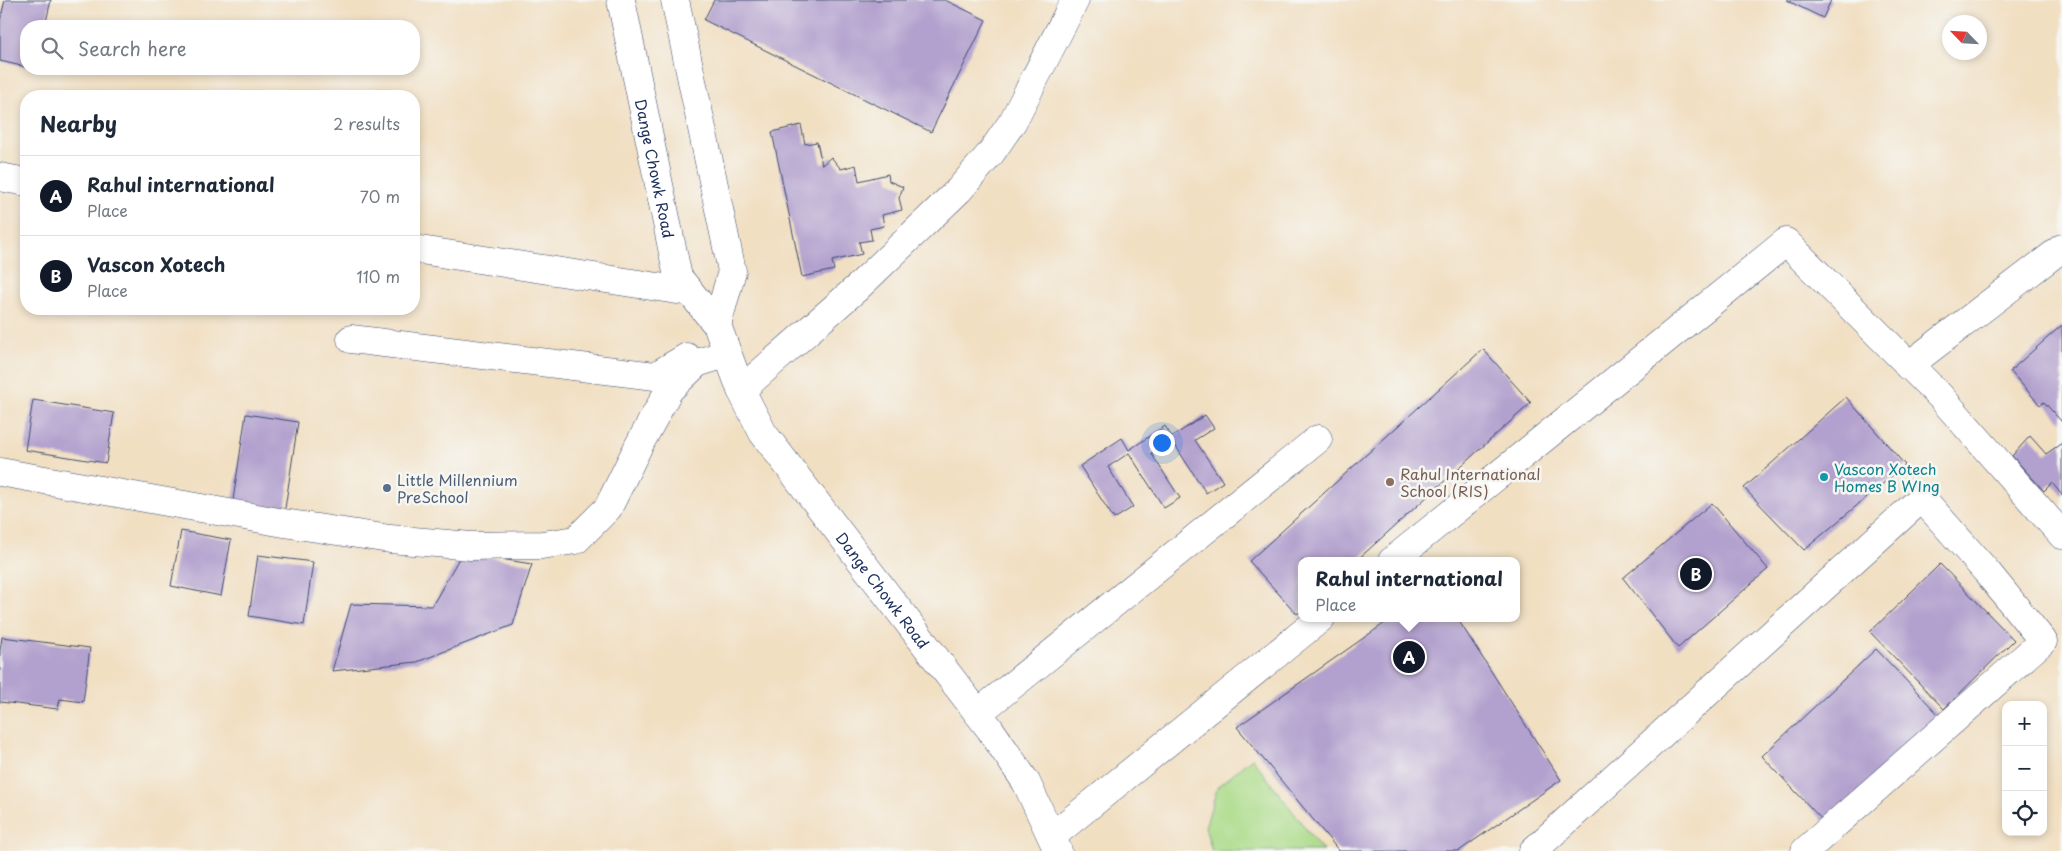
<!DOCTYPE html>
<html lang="en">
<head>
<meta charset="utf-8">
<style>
	body { margin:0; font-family:"Playpen Sans",sans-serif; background:#f2f2f3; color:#1f2937 }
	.controls { position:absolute; right:15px; bottom:15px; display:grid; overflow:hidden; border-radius:10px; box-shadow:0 2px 8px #0003 }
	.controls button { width:45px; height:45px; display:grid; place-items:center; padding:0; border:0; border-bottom:1px solid #e0e1e3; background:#fff; color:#1f2937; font:25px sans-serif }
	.compass { position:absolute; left:1942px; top:15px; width:45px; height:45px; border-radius:50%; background:#fff; box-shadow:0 2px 8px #0003; rotate:295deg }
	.you { position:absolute; left:1161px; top:442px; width:18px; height:18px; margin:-12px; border:4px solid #fff; border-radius:50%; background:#1a73e8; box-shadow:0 0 0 8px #1a73e833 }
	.badge { display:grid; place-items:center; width:32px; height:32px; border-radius:50%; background:#111827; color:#fff; font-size:16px; font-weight:700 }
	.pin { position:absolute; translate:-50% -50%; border:2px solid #fff; box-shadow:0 1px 5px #0006 }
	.popup { position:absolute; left:1298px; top:557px; width:222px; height:65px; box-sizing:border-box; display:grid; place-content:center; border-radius:10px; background:#fff; filter:drop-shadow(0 1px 4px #0005); font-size:16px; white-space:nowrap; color:#747a83 }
	.popup b { font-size:19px; color:#1f2937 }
	.popup::after { content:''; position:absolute; left:50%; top:100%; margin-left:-10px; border:10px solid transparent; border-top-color:#fff }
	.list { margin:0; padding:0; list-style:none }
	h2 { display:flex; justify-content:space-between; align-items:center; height:65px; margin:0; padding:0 20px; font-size:21px }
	h2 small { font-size:16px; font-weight:400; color:#747a83 }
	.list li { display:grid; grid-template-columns:32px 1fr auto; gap:15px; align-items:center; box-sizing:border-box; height:80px; padding:0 20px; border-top:1px solid #e0e1e3 }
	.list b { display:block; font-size:19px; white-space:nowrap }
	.list p { margin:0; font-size:16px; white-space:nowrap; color:#747a83 }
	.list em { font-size:16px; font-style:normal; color:#747a83 }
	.icon { flex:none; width:28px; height:28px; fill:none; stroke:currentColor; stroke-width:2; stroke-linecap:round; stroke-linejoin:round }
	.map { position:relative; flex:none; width:2062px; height:851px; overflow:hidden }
	.search { position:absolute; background:#fff; box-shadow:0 2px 8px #0003; left:20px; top:20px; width:400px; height:55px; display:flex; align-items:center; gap:12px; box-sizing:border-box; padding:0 18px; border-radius:20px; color:#747a83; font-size:19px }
	.panel { position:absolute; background:#fff; box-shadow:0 2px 8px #0003; left:20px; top:90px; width:400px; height:225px; border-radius:20px }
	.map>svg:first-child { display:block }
	.green { fill:#abdb89; stroke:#638574 }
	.building { fill:#b2a0ce }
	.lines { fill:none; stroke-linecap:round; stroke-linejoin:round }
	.minor-casing { stroke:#3b496d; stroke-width:29 }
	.major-casing { stroke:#3b496d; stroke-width:29 }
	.minor { stroke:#fff; stroke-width:28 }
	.major { stroke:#fff; stroke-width:28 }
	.culture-dot { fill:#0f9aa8; stroke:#f6f6f2; stroke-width:2 }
	.education-dot { fill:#8d6e63; stroke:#f6f6f2; stroke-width:2 }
	.service-dot { fill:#5c6f8a; stroke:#f6f6f2; stroke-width:2 }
	.labels { text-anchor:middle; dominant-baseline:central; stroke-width:5; stroke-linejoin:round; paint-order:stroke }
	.street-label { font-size:15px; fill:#1b2f5e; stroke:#f6f6f2 }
	.culture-label { font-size:15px; fill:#0d838f; stroke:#f6f6f2; text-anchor:start }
	.education-label { font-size:15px; fill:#785e54; stroke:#f6f6f2; text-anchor:start }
	.service-label { font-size:15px; fill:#4e5e75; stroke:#f6f6f2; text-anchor:start }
</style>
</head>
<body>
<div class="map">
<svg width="2062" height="851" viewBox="0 0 2062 851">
	<rect width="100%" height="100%" fill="#f6f6f2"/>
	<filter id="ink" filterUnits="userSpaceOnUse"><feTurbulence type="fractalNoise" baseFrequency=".02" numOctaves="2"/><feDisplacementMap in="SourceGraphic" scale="10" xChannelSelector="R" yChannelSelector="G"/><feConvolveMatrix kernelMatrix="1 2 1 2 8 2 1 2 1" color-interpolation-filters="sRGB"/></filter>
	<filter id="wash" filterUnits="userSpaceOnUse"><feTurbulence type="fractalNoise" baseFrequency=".0096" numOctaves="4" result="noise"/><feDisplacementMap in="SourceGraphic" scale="20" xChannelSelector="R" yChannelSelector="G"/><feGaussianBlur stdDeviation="1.12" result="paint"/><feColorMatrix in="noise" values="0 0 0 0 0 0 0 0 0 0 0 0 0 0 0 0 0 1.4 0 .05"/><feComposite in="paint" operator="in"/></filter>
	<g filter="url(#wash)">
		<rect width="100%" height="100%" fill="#f1dfc2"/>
		<path class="green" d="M 1252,758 L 1323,851 L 1212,851 L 1205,827 L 1218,786 Z"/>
		<g id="blocks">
			<path class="building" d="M 5,0 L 51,0 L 45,26 L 26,26 L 26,67 L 0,61 L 0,21 Z
				M 714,0 L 945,0 L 986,20 L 931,132 L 704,20 Z
				M 1786,0 L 1831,0 L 1823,18 Z
				M 801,125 L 805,144 L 817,142 L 822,165 L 831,157 L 841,169 L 856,165 L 859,181 L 888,174 L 889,181 L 903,187 L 899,198 L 902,210 L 882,215 L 884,226 L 870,229 L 872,240 L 859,242 L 862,254 L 832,261 L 834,270 L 802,277 L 772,132 Z
				M 2062,325 L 2062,422 L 2044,402 L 2040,405 L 2010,371 Z
				M 1483,349 L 1531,403 L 1356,561 L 1302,561 L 1302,610 L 1297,614 L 1249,561 Z
				M 1846,397 L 1905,465 L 1804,550 L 1744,488 Z
				M 33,400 L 114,413 L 106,463 L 25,450 Z
				M 246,414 L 298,422 L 284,515 L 232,507 Z
				M 1205,415 L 1214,428 L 1195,440 L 1223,482 L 1206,493 L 1171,439 L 1151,453 L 1180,498 L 1164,508 L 1129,453 L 1108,467 L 1133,507 L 1114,519 L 1080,466 L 1122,438 L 1129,450 L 1165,426 L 1172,437 Z
				M 2030,436 L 2046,454 L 2062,443 L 2062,495 L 2052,483 L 2044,491 L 2012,456 Z
				M 1712,503 L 1768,569 L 1678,648 L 1623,578 Z
				M 181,531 L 231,540 L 221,596 L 171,586 Z
				M 462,553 L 532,564 L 513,625 L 417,662 L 332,671 L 351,604 L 432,606 Z
				M 258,555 L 313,562 L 304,625 L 249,616 Z
				M 1940,564 L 2014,640 L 1944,709 L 1870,632 Z
				M 1392,618 L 1457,618 L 1561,780 L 1459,851 L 1339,851 L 1237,727 Z
				M 2,637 L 90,648 L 83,702 L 60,699 L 58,709 L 0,702 L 0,651 Z
				M 1876,649 L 1940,716 L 1826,824 L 1762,756 Z"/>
		</g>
	</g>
	<g filter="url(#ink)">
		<use href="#blocks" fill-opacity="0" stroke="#3b496d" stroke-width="1"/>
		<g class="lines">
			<defs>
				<path id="minor" d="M 0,177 L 26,182
					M 414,249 L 690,292
					M 351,339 L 655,376 L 687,357
					M 1908,366 L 2062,248
					M 741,390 L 857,288 L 959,190 L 991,153 L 1013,121 L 1075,0
					M 0,472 L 284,523 L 390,539 L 471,546 L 542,545 L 576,540 L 608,508 L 639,445 L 669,390 L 697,363 L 726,354
					M 1392,561 L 1786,242 L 1940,396 L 2062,535
					M 978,713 L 1318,439
					M 1052,836 L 1321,618
					M 1533,851 L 1922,498 L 1987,572 L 2043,641 L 1805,851"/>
				<g id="major">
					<path id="s1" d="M 621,0 L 678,277 L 717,325 L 741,390 L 763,433 L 990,729 L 1026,782 L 1058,851"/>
					<path d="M 675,0 L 732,271 L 717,325"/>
				</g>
			</defs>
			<use href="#minor" class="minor-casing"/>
			<use href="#major" class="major-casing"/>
			<use href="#minor" class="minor"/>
			<use href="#major" class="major"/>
		</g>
	</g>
	<circle class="culture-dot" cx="1824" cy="477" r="5"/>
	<circle class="education-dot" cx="1390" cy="482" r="5"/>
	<circle class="service-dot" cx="387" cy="488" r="5"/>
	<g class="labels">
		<g class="street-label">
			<text stroke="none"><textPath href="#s1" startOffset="172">Dange Chowk Road</textPath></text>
			<text stroke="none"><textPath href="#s1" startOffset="660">Dange Chowk Road</textPath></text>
		</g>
		<g class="culture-label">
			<text x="1834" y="468">Vascon Xotech<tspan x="1834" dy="17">Homes B WIng</tspan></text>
		</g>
		<g class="education-label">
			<text x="1400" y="473">Rahul International<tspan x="1400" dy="17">School (RIS)</tspan></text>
		</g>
		<g class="service-label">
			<text x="397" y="479">Little Millennium<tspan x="397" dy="17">PreSchool</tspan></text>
		</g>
	</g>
</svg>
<div class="controls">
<button>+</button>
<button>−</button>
<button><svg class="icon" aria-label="locate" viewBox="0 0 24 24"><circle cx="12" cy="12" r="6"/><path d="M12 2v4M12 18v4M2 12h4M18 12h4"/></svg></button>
</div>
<svg class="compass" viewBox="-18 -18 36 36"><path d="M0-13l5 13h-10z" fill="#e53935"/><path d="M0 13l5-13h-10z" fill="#747a83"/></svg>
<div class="you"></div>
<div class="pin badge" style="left:1409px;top:657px">A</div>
<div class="popup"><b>Rahul international</b>Place</div>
<div class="pin badge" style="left:1696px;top:574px">B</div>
<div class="search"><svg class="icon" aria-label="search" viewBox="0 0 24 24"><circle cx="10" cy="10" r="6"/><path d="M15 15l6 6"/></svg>Search here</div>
<section class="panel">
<h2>Nearby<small>2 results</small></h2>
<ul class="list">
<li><span class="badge">A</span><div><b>Rahul international</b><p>Place</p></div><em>70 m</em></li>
<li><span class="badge">B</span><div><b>Vascon Xotech</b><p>Place</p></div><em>110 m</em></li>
</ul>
</section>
</div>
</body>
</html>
